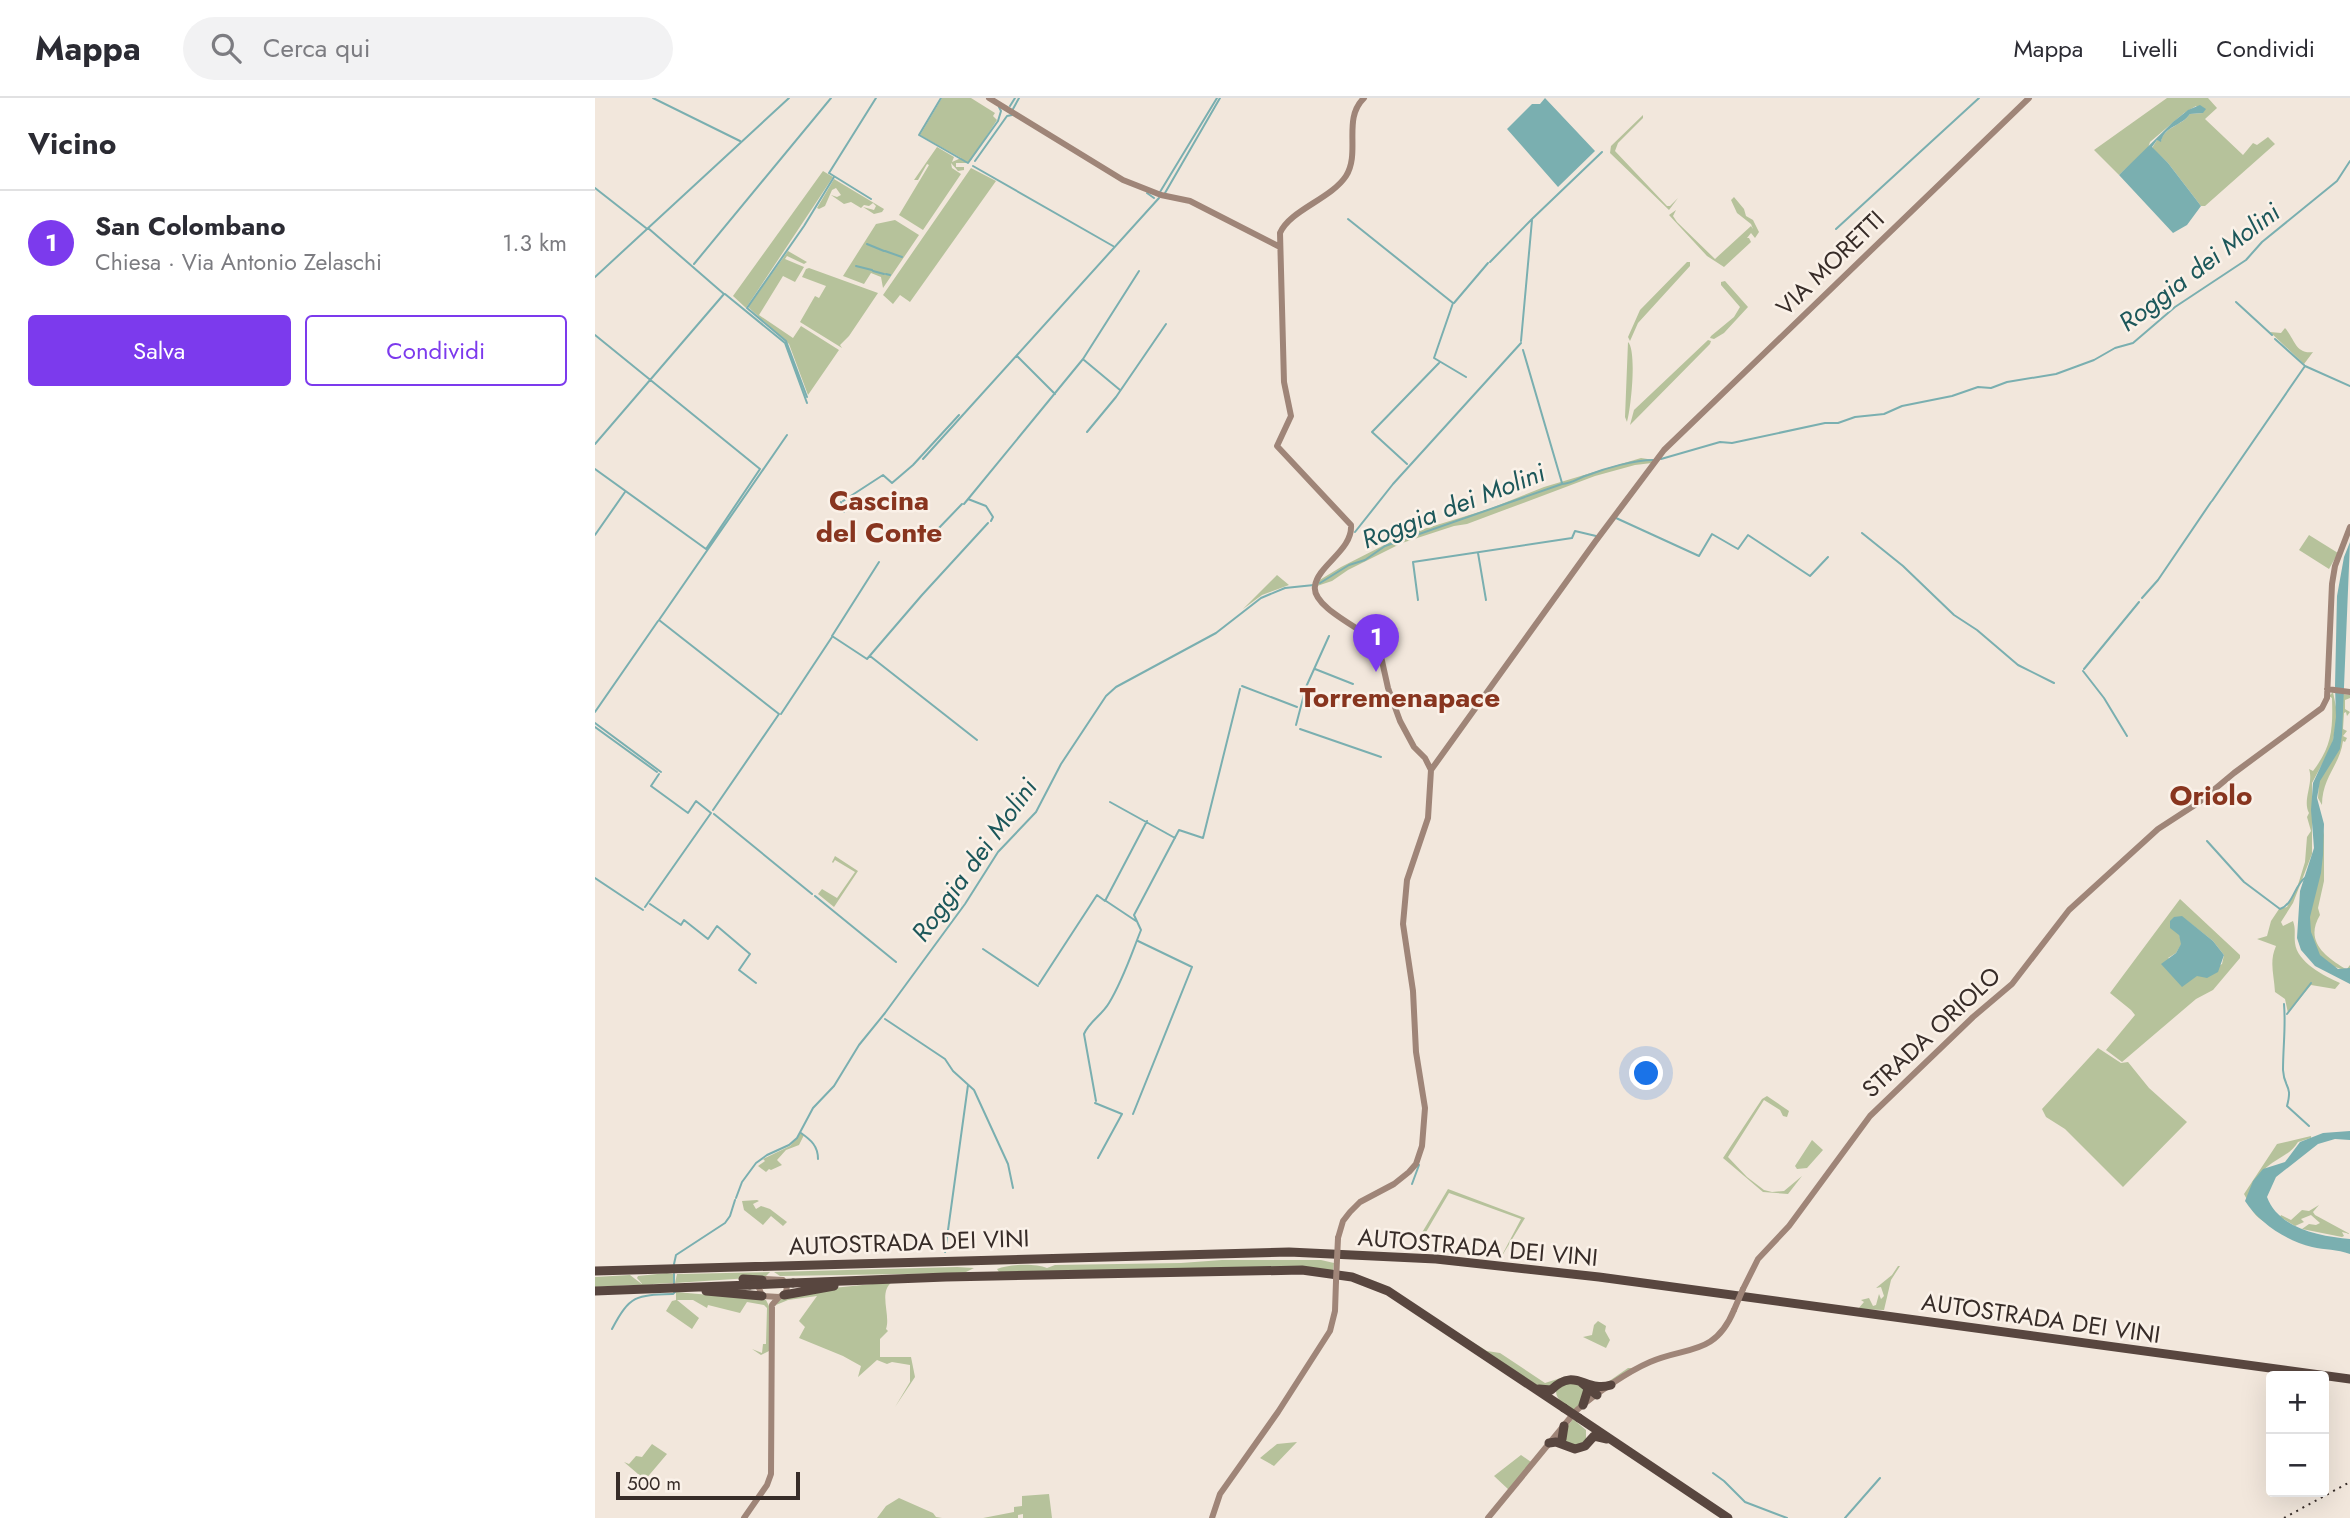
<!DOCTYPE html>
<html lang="it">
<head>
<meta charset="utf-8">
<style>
	body { margin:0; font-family:Jost,sans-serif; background:#f2f2f3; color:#2b2b33 }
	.controls { position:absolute; right:21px; bottom:21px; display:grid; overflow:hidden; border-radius:7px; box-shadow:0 7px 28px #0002 }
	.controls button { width:63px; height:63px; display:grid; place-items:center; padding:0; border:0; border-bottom:2px solid #e1e1e2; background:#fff; color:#2b2b33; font:35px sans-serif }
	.scale { position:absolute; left:21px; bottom:18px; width:184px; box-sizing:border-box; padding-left:7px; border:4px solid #372c28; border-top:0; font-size:19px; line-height:24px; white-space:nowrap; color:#372c28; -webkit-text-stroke:5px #faf1e8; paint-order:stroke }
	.you { position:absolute; left:1052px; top:976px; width:24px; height:24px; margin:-18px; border:5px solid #fff; border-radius:50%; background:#1a73e8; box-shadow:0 0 0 10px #1a73e833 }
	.badge { display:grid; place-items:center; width:46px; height:46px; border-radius:50%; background:#7c3aed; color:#fff; font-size:23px; font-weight:700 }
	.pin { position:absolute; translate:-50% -58px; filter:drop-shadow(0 2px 4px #0008) }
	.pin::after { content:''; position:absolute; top:37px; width:24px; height:21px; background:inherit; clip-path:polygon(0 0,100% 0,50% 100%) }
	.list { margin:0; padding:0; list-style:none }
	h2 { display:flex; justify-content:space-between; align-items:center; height:91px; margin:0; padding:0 28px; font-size:30px }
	h2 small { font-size:23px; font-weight:400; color:#7c7c81 }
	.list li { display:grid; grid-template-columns:46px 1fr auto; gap:21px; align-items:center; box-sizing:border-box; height:105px; padding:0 28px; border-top:2px solid #e1e1e2 }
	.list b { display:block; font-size:26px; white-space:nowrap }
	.list p { margin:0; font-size:23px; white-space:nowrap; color:#7c7c81 }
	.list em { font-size:23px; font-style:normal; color:#7c7c81 }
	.actions { display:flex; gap:14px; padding:21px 28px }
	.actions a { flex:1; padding:16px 0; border:2px solid #7c3aed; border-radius:7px; text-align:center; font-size:24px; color:#7c3aed }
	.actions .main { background:#7c3aed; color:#fff }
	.icon { flex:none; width:38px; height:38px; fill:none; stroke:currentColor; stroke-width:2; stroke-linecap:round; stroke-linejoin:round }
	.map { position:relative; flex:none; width:1755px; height:1420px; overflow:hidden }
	header { display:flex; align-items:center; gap:42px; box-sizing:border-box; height:98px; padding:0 35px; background:#fff; border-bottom:2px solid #e1e1e2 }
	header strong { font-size:33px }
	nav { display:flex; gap:38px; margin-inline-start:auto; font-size:24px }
	.search { width:490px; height:63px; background:#f2f2f3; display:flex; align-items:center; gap:18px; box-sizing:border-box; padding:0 24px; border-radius:38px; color:#7c7c81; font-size:26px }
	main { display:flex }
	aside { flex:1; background:#fff }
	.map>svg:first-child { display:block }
	.green { fill:#b6c29b; fill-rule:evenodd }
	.water { fill:#7aafb0 }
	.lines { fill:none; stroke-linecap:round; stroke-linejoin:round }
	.stream { stroke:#7aafb0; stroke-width:2 }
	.secondary { stroke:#9f8578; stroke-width:6 }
	.highway { stroke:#58463f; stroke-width:9 }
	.rail { stroke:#372c28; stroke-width:2; stroke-dasharray:2 5; stroke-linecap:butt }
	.secondary-bridge { stroke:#9f8578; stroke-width:6 }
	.highway-bridge { stroke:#58463f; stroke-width:9 }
	.labels { text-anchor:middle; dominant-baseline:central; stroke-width:5; stroke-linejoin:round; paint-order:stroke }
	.street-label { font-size:24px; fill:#372c28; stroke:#faf1e8 }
	.water-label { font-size:26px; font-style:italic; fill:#1c575a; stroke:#faf1e8 }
	.quarter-label { font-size:28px; font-weight:bold; fill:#88351f; stroke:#faf1e8 }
</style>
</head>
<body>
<header>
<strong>Mappa</strong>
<div class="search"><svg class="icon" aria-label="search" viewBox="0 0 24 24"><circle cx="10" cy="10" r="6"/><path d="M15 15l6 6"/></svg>Cerca qui</div>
<nav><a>Mappa</a><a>Livelli</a><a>Condividi</a></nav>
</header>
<main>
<aside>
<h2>Vicino<small></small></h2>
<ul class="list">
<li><span class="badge">1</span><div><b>San Colombano</b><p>Chiesa · Via Antonio Zelaschi</p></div><em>1.3 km</em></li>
</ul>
<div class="actions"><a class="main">Salva</a><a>Condividi</a></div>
</aside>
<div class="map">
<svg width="1755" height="1420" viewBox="0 0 1755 1420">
	<rect width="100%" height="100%" fill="#f2e7dc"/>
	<path class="green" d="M 347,0 L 376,0 L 400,15 L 398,18 L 402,22 L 376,62 L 371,65 L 361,65 L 361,69 L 369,69 L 369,72 L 363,73 L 356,65 L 357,70 L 366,76 L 328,132 L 304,117 L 334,67 L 332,66 L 323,82 L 319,82 L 342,49 L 359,59 L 357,64 L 366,60 L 325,37 Z
		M 1572,0 L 1613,0 L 1622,10 L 1610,21 L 1648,57 L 1658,45 L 1662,47 L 1673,39 L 1680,46 L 1610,108 L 1606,108 L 1573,65 L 1557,50 L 1562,42 L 1566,43 C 1570,28 1587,28 1595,16 L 1608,15 L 1601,8 L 1589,15 L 1555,44 L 1553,50 L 1524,77 L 1499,52 Z
		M 1048,17 L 1048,20 L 1023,45 L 1020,53 L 1072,108 L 1075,108 L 1083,100 L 1074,112 L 1015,55 L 1016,48 Z
		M 376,70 L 401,83 L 315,204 L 305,197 L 298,206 L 288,197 Z
		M 228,73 L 238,79 L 151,210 L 138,198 Z
		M 239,81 L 289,111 L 287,114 L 279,116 L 268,109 L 279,112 L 281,108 L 278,105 L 274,108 L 269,107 L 266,110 L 256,104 L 249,106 L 236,97 L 242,99 L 246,97 L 241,90 L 237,92 L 230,108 L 224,111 L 222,110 Z
		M 1139,99 L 1149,111 L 1151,118 L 1158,122 L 1164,134 L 1160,140 L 1156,135 L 1152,140 L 1154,140 L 1156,144 L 1129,169 L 1112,158 L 1074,117 L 1081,112 L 1078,118 L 1082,124 L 1120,161 L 1156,128 L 1158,131 L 1156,126 L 1142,115 L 1136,102 Z
		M 300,122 L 324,137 L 288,190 L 286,179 L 276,175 L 269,186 L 248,178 L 281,126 Z
		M 193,153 L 212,164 L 209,166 L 192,158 L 190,161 L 209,169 L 200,184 L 188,178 L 164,217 L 198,240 L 206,228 L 244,252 L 213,297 L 194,246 L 153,209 Z
		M 1092,164 L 1095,164 L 1095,168 L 1043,225 L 1035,243 L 1033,239 L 1045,212 Z
		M 214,170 L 283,195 L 254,238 L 245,247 L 247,250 L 205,224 L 220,198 L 224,200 L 231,188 L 207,179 L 211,171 Z
		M 1130,183 L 1153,209 L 1129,235 L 1119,241 L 1115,240 L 1116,238 L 1139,219 L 1145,209 L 1126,187 L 1126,184 Z
		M 1690,230 C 1700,241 1700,256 1718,254 L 1709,266 L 1675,234 L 1686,235 Z
		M 1113,242 L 1116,243 L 1115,246 L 1035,327 L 1039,312 Z
		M 1033,244 C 1042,253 1036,310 1032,324 L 1030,319 Z
		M 1046,360 L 1059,362 L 1057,365 L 1040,367 L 1000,378 L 872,426 L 859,428 L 807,445 L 753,472 L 737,483 L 722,488 L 723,483 L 746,469 L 809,437 L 894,411 L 949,389 Z
		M 1714,437 L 1743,455 L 1734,471 L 1704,452 Z
		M 682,477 L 694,487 L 667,497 L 648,511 Z
		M 1738,594 L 1742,614 L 1741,640 L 1717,685 L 1717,756 L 1698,805 L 1686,824 L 1688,828 L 1698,823 C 1701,831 1699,837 1700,845 C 1702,864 1729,878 1745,885 L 1740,891 L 1716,887 L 1693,915 L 1690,901 L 1680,894 C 1679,876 1674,864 1681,848 L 1662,841 L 1672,838 L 1676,823 L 1684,811 L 1692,809 L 1702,790 L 1710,764 L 1712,739 L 1716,733 L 1712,719 L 1714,715 C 1707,702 1719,685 1714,671 L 1718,673 C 1737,648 1738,631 1737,600 L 1734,598 Z
		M 1747,596 L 1755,597 L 1755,600 L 1750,602 L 1750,611 L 1755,614 L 1752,618 L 1751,614 L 1749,615 L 1748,631 L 1752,633 L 1748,638 L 1752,640 L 1750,644 L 1748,643 C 1745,667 1727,679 1727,707 L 1723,700 L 1724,683 L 1733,668 Z
		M 1729,732 L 1729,783 L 1723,810 L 1725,817 C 1710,842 1728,857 1749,870 L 1752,871 L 1755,867 L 1755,874 L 1728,865 L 1720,850 L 1711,820 Z
		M 240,758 L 263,773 L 239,809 L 223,796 L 227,791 L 242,800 L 260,774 L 240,762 L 238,765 L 237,764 Z
		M 1585,801 L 1645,857 L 1645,860 L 1618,892 L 1601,901 L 1527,964 L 1511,952 L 1540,917 L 1536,912 L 1515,895 ZM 1590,821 L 1618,843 L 1629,857 L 1627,866 L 1602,878 L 1573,860 L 1581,855 L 1587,845 L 1584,837 Z
		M 1503,950 L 1526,965 L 1533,964 L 1554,990 L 1592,1024 L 1528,1089 L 1470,1031 L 1451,1019 L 1447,1011 Z
		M 1172,998 L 1194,1013 L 1192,1019 L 1188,1018 L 1185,1012 L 1169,1002 L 1133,1059 L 1152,1079 L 1169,1092 L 1177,1094 L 1189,1093 L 1207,1078 L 1193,1096 L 1168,1094 L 1128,1060 L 1167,1001 Z
		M 206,1035 L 209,1037 L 204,1047 L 191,1052 L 182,1062 L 187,1067 L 176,1072 L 174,1071 L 171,1074 L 163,1068 L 170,1063 L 168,1061 L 195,1048 Z
		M 1716,1038 L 1716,1040 L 1703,1044 C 1696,1057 1679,1061 1669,1072 L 1670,1124 C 1656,1116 1656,1108 1649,1096 L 1682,1046 Z
		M 1217,1042 L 1228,1052 L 1212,1070 L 1202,1071 L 1200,1068 Z
		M 853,1091 L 930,1120 L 905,1161 L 926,1121 L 854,1095 L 824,1146 L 824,1151 L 833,1153 L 821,1151 L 822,1143 Z
		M 162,1102 L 164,1103 L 158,1106 L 161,1111 L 166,1108 L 175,1111 L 192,1124 L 188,1128 L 176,1118 L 168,1127 L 149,1112 L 147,1103 Z
		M 1724,1107 L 1718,1114 L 1720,1117 L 1755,1136 L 1747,1134 L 1749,1138 L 1747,1139 L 1707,1131 L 1714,1126 L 1721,1127 L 1725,1125 L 1716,1117 L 1706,1121 L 1709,1124 L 1700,1128 L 1685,1119 L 1686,1117 L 1696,1122 L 1707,1112 L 1714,1113 Z
		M 627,1162 L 726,1162 L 739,1165 L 738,1173 L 723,1170 L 404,1174 L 402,1171 C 414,1166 440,1165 452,1170 L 460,1167 L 586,1165 Z
		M 1303,1168 L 1305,1168 L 1296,1182 L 1289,1212 L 1263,1211 L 1269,1204 L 1266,1202 L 1274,1200 L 1278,1208 L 1281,1207 L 1284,1196 L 1286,1201 L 1289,1198 L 1286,1189 L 1281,1190 L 1297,1177 Z
		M 362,1169 L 379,1170 L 369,1175 L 185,1178 L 179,1174 Z
		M 175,1174 L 170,1179 L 80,1185 L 82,1176 Z
		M 72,1175 L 78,1176 L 78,1185 L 0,1189 L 0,1179 L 35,1177 L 48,1187 L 42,1180 L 43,1178 Z
		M 297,1184 C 283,1194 296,1217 291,1231 L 293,1233 L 285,1241 L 285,1259 L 316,1259 L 320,1279 L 300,1309 L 315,1284 L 315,1267 L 297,1264 L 292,1266 L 282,1262 L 263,1279 L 266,1268 L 248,1258 L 204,1240 L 210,1229 L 204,1223 L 222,1198 L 193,1202 L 181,1207 L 185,1201 L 238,1190 Z
		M 81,1194 L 171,1202 L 175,1210 L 174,1253 L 166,1257 L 157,1251 L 167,1255 L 168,1246 L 171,1246 L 172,1210 L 169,1207 L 152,1204 L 145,1215 L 113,1207 L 112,1210 L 98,1202 L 82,1202 L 104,1220 L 97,1231 L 71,1213 L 77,1203 L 81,1202 Z
		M 1003,1223 L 1011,1228 L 1010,1233 L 1015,1242 L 1011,1250 L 988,1239 L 997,1237 L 999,1227 Z
		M 849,1226 L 892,1253 L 905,1255 L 950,1285 L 972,1278 L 1010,1286 L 1033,1270 L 1037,1270 L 1012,1287 L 971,1279 L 949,1292 Z
		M 968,1284 L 989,1288 L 989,1301 L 979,1313 C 971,1307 961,1303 961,1293 Z
		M 978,1321 L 991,1332 L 991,1341 L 986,1347 L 971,1346 L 968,1334 Z
		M 702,1344 L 679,1368 L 665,1360 L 682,1346 Z
		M 57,1346 L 72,1356 L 50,1382 L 29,1364 L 34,1366 L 41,1358 L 47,1359 Z
		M 926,1357 L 936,1364 L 914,1392 L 899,1378 Z
		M 454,1396 L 457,1420 L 428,1420 L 428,1416 L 423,1417 L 423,1420 L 388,1420 L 419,1414 L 419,1409 L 427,1408 L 427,1398 Z
		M 304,1400 L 338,1415 L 341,1419 L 347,1420 L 282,1420 L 291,1408 Z"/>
	<path class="water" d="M 950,0 L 1000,53 L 963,89 L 912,31 L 937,6 L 945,6 Z
		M 1605,7 L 1611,11 L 1608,15 L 1595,16 C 1587,28 1569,28 1566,44 L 1562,42 L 1557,49 L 1573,65 L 1606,108 L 1592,127 L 1578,135 L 1524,77 L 1578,24 L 1593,12 Z
		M 1755,444 L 1747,637 L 1745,651 L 1725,683 L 1722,700 L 1729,726 L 1728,757 L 1726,775 L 1715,819 L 1716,834 L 1725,857 L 1743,871 L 1755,870 L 1755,886 L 1720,868 L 1706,852 L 1702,840 L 1705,793 L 1719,750 L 1716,712 L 1718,685 L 1738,642 L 1741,619 L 1740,588 L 1742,498 L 1749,459 Z
		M 1587,818 L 1618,843 L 1629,857 L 1623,874 L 1612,880 L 1602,878 L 1587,889 L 1566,866 L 1581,855 L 1586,846 L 1584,837 L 1575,830 L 1575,823 L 1579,819 Z
		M 1755,1033 L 1755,1042 L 1740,1041 L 1723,1046 L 1681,1079 L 1672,1099 C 1684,1131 1725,1138 1755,1141 L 1755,1156 C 1742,1151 1730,1152 1717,1149 C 1692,1143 1664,1125 1650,1103 L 1658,1083 L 1668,1071 L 1690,1064 L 1705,1044 L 1728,1035 Z"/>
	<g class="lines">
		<path class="stream" d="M 58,0 L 145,43
			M 346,0 L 324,37 L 373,65 L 403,23 L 406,13 L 404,9
			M 415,8 L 420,0
			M 418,11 L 424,0
			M 380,63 L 412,18 L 417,17
			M 378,68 L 518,148
			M 0,90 L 51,130
			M 565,94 L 622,0
			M 552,95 L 559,100
			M 570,95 L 625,0
			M 276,101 L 234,75 L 281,0
			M 753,121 L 858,205 L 839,260 L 871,279
			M 1241,131 L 1384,0
			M 272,146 L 289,153
			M 290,153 L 307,159
			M 895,164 L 937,121 L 1007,54
			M 99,166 L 236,0
			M 261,168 L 277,172
			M 278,173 L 289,176
			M 291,176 L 295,177
			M 0,179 L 194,0
			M 130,196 L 190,245 L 212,305
			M 1641,204 L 1677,237
			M 859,205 L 893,165
			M 0,237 L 165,371 L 111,451 L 0,371
			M 1680,241 L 1709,267
			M 926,243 L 937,122
			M 928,252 L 967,385
			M 422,258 L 460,296
			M 489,262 L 525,292
			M 212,299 L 191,243 L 152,210 L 209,128 L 239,79
			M 492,334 L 521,299 L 571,226
			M 0,346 L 129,196 L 53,130
			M 328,361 L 564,100
			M 1066,361 L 1125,344 L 1137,345 L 1230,325 L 1243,325 L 1260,319 L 1289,316 L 1307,308 L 1357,298 L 1383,289 L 1396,290 L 1412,284 L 1461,276 L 1499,262 L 1520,250 L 1538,245 L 1580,209 L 1651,162 L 1667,144 L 1742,83 L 1755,63
			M 812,366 L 777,334 L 844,265
			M 373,401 L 391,408 L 398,419 L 396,423
			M 248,403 L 288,377 L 297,385 L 318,367 L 364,317
			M 1617,403 L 1710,268 L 1755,288
			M 246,404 L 249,414
			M 369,406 L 488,261 L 544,173
			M 1021,420 L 1104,458 L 1117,436 L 1143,451 L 1153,437 L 1215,478 L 1233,459
			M 342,432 L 367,406
			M 760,434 L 798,386 L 926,245
			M 1267,435 L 1308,468 L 1359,517 L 1382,532 L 1423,567 L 1459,585
			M 0,437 L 30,394
			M 883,455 L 891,502
			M 284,464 L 237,538 L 272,561 L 327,497 L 393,425
			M 725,485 L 754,467 L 770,462 L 790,448 L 967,386 C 978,385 983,380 993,377 C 1011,370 1039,362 1058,362
			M 1547,500 L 1563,482 L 1616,404
			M 823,502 L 818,464 L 977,440 L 980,433 L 1001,438
			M 275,558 L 382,642
			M 720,571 L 758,586
			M 1489,571 L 1544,504
			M 1488,573 L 1509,600 L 1532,638
			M 647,588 L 702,609
			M 0,614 L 63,523
			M 186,616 L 237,539
			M 0,625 L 66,674
			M 701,627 L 711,589 L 734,538
			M 0,629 L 62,674
			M 705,631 L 786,659
			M 515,704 L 580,740
			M 118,712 L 184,616 L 64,522 L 192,337
			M 119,716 L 217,796
			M 1612,743 L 1649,784 L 1685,811 C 1699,806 1699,787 1711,779
			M 0,780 L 48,812
			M 220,798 L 301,864
			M 511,803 L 541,823
			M 55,806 L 86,827 L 89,822 L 113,841 L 122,828 L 155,856 L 144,872 L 161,885
			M 50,809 L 116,715 L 101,703 L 93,715 L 56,688 L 64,676
			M 388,851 L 443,888
			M 444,886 L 502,797 L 510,803 L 552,723
			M 1689,906 C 1691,928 1688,949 1688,972 C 1689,991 1698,986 1692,1008 L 1714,1028
			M 1692,916 L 1716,885
			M 290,921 L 350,961 L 358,973 L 379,992 L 413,1066 L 418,1090
			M 501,1003 L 489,936 C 494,924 507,917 514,905 C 528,882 536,857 546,832 L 539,817 L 584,732 L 608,740 L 645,591
			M 500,1005 L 527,1016 L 503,1060
			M 538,1016 L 597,869 L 543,843
			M 206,1035 C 216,1042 223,1048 223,1061
			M 817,1086 L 824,1067
			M 141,1100 L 147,1084 L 161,1065 L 172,1057 L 194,1047 L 202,1040 L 218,1010 L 239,988 L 264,947 L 290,915 L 370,806 L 403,754 L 441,714 L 466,666 L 511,598 L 521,589 L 621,535 L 666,500 L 690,490 L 719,487
			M 350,1154 L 373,987
			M 79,1166 L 81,1157 L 130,1125 L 135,1118 L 140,1102
			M 79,1176 L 79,1185
			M 17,1231 C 35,1197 41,1197 78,1196 L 80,1194
			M 1118,1375 L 1129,1383 L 1150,1404 L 1192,1420
			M 1250,1420 L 1285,1380"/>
		<path class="secondary" d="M 394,0 L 528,82 L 566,97 L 595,103 L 685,149
			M 769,0 C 747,21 766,54 751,78 C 736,101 695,112 685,135 L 689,284 L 696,318 L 682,348 L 756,427 C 758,452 723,467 720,488 C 716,509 769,532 783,545 L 793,590 L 805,623 L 819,649 L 830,660 L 836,672
			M 1732,591 L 1755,594
			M 743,1140 L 748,1123 L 755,1114 L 765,1104 L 799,1086 L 814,1074 L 821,1066 L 827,1048 L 830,1010 L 821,954 L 818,893 L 808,826 L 812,782 L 833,720 L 836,672 L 1000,444 L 1069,352 L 1434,0
			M 170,1181 L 188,1182 L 192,1187 L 191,1195 L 184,1199 L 167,1198 L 164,1190 L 165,1184 Z
			M 1148,1191 L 1163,1161 L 1194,1128 L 1275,1018 L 1378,919 L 1417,886 L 1474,812 L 1563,731 L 1603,705 L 1639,675 L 1727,610 L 1732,600 L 1737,486 L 1740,468 L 1755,429
			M 982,1312 C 1000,1296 1032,1274 1055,1264 C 1092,1248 1120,1258 1139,1212
			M 149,1420 L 172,1387 L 176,1376 L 177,1207 L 184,1199
			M 617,1420 L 625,1396 L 683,1314 L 735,1233 L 740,1213 L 741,1183
			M 893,1420 L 975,1320"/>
		<path class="highway" d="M 0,1173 L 694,1154 L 841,1161 L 1004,1179 L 1755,1281
			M 148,1181 L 167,1182
			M 198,1185 L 351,1179 L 707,1172 L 757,1179 L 793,1193 L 969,1310
			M 0,1193 L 155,1187
			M 111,1193 L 167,1198
			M 189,1197 L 239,1188
			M 987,1285 L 1002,1297
			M 944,1291 L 956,1292 C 981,1268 990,1295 1016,1287
			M 988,1307 L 993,1291
			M 984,1320 L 1133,1420
			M 967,1341 L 969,1328
			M 954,1345 L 961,1344 L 980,1351 L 990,1348 L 999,1338 L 1012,1341"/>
		<path class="rail" d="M 1689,1420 L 1755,1384"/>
		<path class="secondary-bridge" d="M 741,1183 L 743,1140
			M 1139,1212 L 1148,1191"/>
		<path class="highway-bridge" d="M 155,1187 L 198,1185
			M 969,1310 L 984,1320"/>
	</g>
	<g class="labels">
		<g class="street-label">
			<text transform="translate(1235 165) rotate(-44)">VIA MORETTI</text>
			<text transform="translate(1336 934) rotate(-43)">STRADA ORIOLO</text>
			<text transform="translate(314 1144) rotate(-2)">AUTOSTRADA DEI VINI</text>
			<text transform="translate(883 1149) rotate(5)">AUTOSTRADA DEI VINI</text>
			<text transform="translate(1446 1220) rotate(8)">AUTOSTRADA DEI VINI</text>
		</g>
		<g class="water-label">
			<text transform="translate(1604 169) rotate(-37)">Roggia dei Molini</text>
			<text transform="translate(858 408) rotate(-21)">Roggia dei Molini</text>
			<text transform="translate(379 762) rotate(-54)">Roggia dei Molini</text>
		</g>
		<g class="quarter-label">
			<text x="284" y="402">Cascina<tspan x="284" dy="32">del Conte</tspan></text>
			<text x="805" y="599">Torremenapace</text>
			<text x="1616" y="697">Oriolo</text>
		</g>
	</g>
</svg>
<div class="controls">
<button>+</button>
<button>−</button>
</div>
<div class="scale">500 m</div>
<div class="you"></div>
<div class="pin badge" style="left:781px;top:574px">1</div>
</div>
</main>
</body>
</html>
